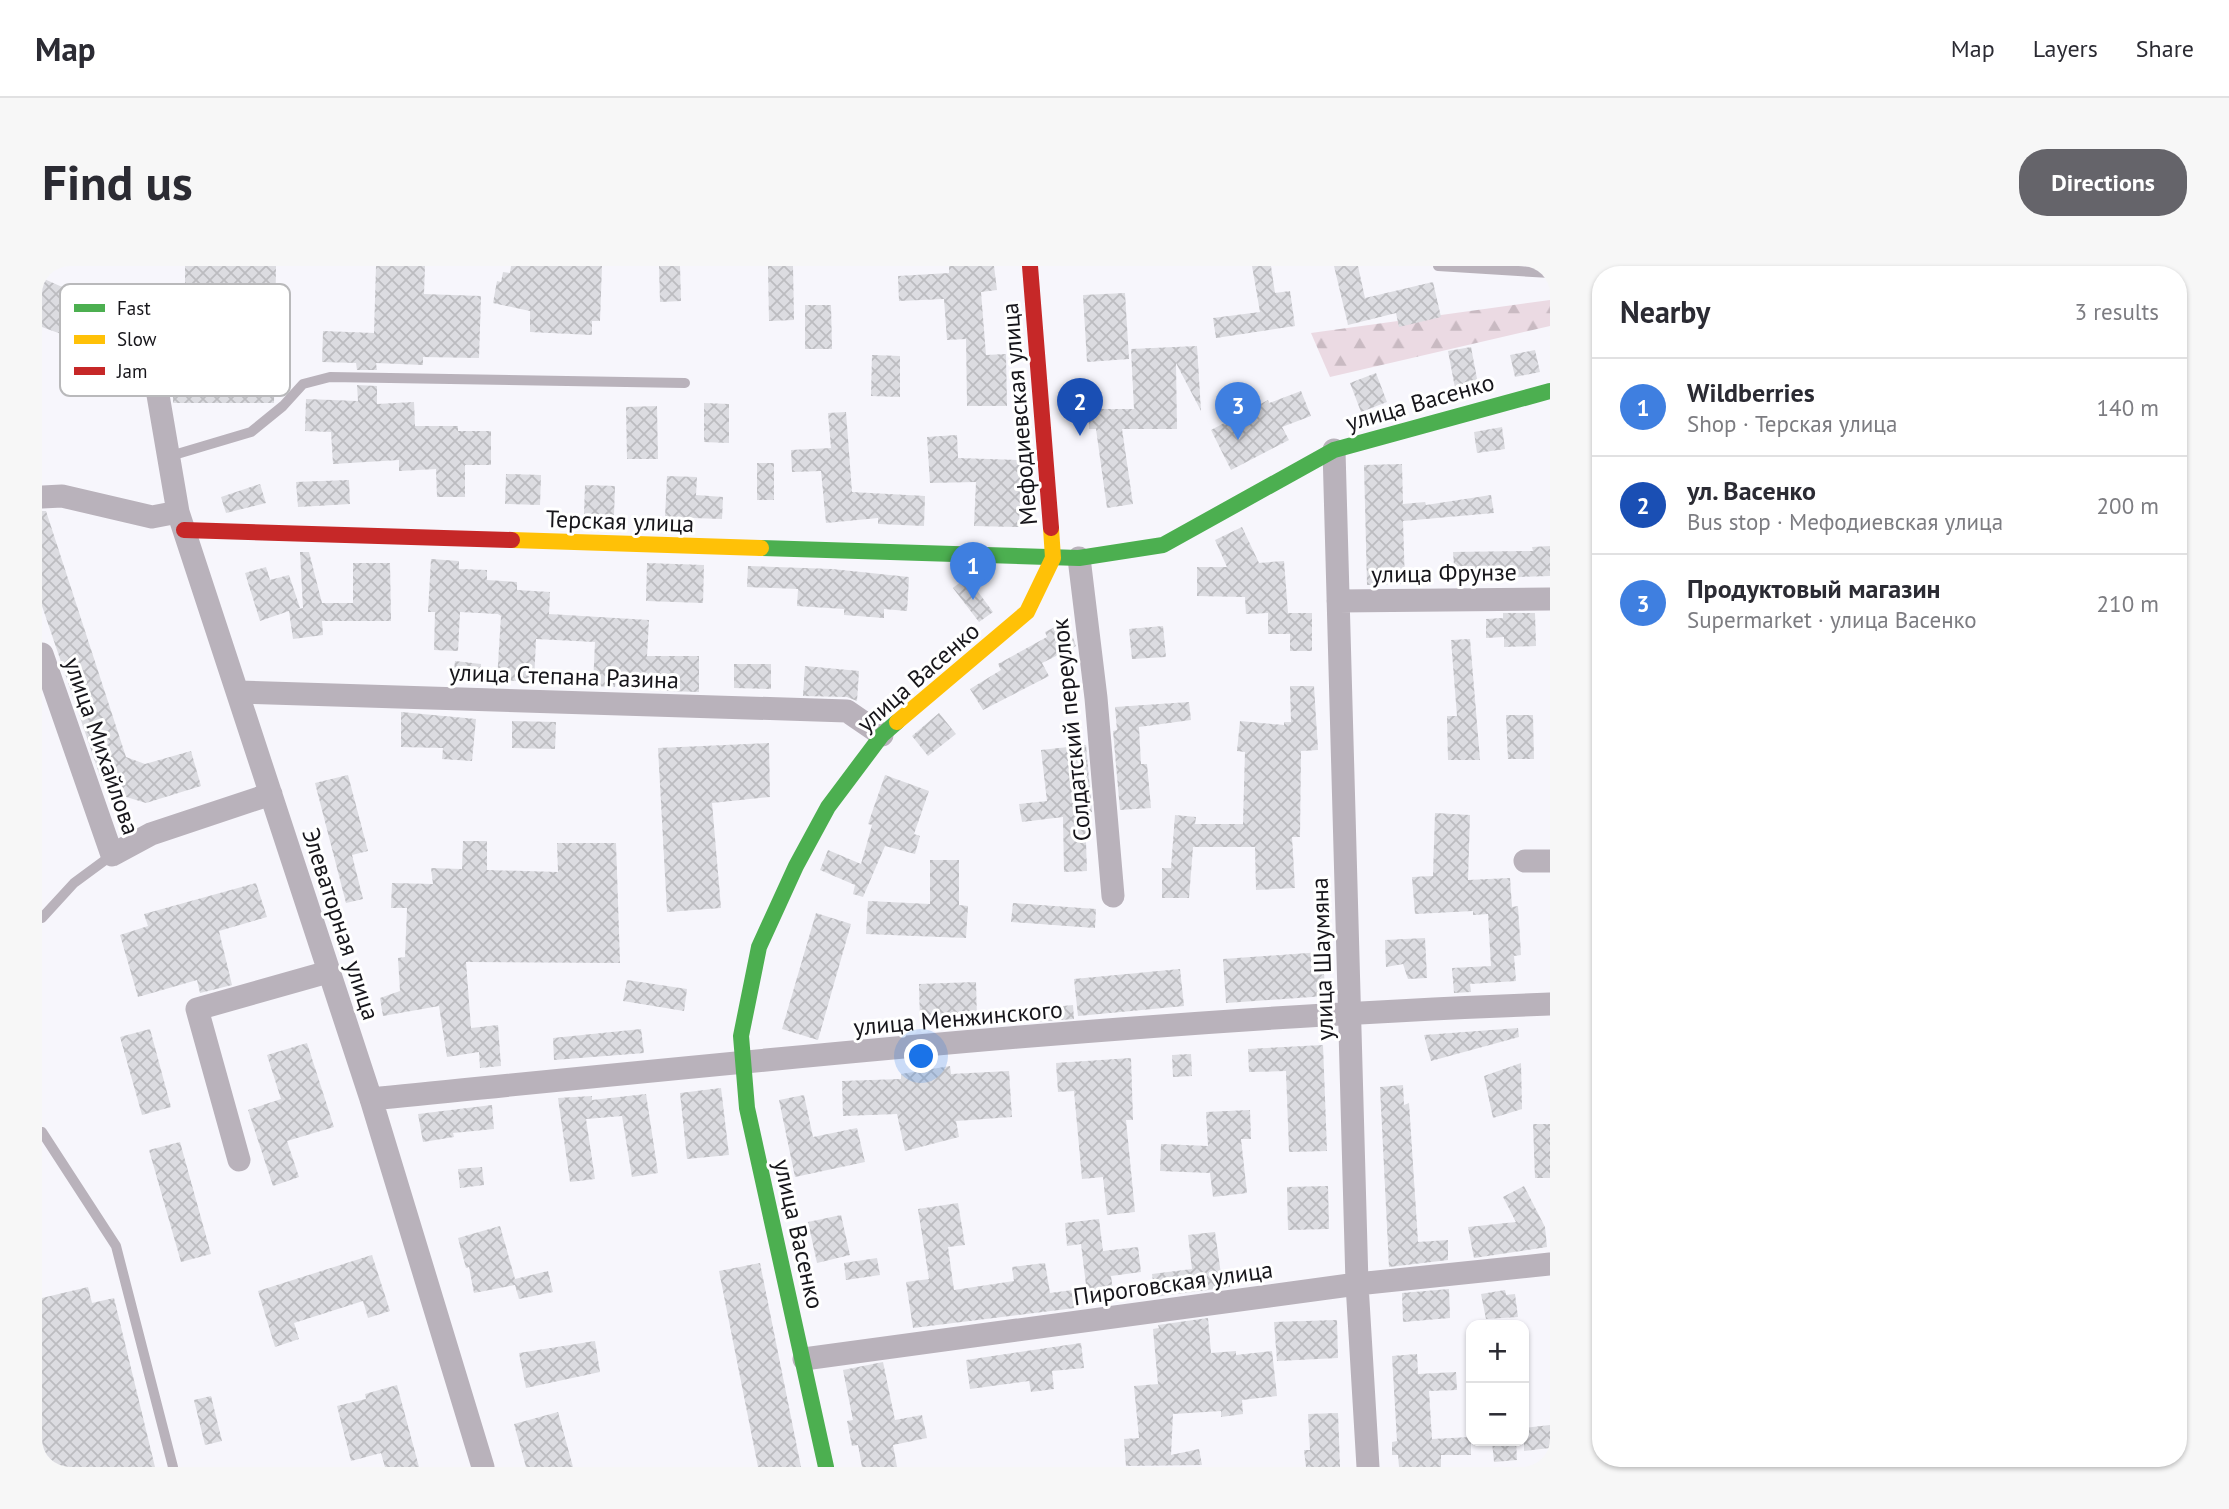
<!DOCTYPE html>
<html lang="en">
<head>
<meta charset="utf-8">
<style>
	body { margin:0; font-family:"PT Sans",sans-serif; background:#f7f7f7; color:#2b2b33 }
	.controls { position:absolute; right:21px; bottom:21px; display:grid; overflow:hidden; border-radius:14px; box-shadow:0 2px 5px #0004 }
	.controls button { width:63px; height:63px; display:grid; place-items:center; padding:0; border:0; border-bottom:2px solid #e1e1e2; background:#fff; color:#2b2b33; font:35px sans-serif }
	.you { position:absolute; left:880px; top:791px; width:24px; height:24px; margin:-18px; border:5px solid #fff; border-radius:50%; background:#1a73e8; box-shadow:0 0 0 10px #1a73e833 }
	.badge { display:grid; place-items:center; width:46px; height:46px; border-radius:50%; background:#65646a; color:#fff; font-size:23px; font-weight:700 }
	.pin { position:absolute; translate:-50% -58px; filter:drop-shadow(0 2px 4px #0008) }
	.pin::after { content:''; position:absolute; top:37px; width:24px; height:21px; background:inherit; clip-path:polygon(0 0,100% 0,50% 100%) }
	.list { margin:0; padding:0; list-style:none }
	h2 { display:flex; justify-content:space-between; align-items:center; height:91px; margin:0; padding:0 28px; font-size:30px }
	h2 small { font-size:23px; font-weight:400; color:#7c7c81 }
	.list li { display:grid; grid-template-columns:46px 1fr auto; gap:21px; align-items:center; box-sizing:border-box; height:98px; padding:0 28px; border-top:2px solid #e1e1e2 }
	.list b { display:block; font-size:26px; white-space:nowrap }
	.list p { margin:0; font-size:23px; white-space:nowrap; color:#7c7c81 }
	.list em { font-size:23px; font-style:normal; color:#7c7c81 }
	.map { position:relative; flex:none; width:1508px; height:1201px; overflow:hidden; border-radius:28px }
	header { display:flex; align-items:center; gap:42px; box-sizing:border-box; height:98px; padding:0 35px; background:#fff; border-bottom:2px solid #e1e1e2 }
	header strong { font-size:33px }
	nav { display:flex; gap:38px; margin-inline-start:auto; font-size:24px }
	.intro { display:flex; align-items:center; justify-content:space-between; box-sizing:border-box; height:168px; padding:0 42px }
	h1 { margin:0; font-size:49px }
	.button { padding:18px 32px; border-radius:28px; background:#65646a; color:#fff; font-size:24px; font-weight:700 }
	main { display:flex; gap:42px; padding:0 42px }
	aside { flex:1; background:#fff; border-radius:28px; box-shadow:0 2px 5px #0004 }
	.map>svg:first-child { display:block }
	.forest { fill:url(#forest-firs) }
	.building { fill:url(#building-cross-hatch) }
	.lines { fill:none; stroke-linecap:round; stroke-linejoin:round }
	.lane { stroke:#b9b2bb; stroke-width:10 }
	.street { stroke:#b9b2bb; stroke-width:23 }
	.fast { stroke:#4caf50; stroke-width:16 }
	.slow { stroke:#ffc107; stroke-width:16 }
	.jam { stroke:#c62828; stroke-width:16 }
	.labels { text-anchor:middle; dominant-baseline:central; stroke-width:6; stroke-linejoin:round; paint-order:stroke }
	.street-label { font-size:24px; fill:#17161b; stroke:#fff }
	.key { fill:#fff; stroke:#b9b9bb; stroke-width:2 }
	.key-label { font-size:19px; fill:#17161b }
</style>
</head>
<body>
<header>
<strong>Map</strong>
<nav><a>Map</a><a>Layers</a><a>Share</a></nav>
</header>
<div class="intro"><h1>Find us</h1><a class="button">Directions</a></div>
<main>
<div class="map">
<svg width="1508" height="1201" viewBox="0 0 1508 1201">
	<defs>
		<pattern id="forest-firs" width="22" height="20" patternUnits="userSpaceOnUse" patternTransform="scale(1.75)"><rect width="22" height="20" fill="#ebdae3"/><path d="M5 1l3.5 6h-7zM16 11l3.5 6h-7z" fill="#c9bac2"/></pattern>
		<pattern id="building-cross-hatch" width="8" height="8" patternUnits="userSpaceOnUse" patternTransform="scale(1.75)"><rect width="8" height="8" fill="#dcdce1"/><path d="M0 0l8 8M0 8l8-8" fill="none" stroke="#bcbcc0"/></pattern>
	</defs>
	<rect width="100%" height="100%" fill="#f7f6fc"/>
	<path class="forest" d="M 1508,34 L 1508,60 L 1288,111 L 1269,67 Z"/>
	<path class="building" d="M 143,0 L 234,0 L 232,137 L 131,137 L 130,38 L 143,38 Z
		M 334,0 L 383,0 L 382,28 L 439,30 L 437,92 L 381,91 L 381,99 L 334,97 L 335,104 L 315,104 L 314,97 L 280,96 L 281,65 L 332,67 Z
		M 469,0 L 560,0 L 558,55 L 550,55 L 550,69 L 488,66 L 488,45 L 451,37 L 455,15 L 459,16 L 461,6 L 468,7 Z
		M 617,0 L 638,0 L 639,35 L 618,36 Z
		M 726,0 L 751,0 L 752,54 L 727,55 Z
		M 907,0 L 952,0 L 955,24 L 939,26 L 944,89 L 964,88 L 965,140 L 925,140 L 924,73 L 905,74 L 902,33 L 857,35 L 856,10 L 907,7 Z
		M 1210,0 L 1229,0 L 1233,27 L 1248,25 L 1253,60 L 1174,72 L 1171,52 L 1218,46 Z
		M 1292,0 L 1316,0 L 1323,32 L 1391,16 L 1399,51 L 1357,61 L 1354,47 L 1306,59 Z
		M 0,12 L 90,52 L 101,98 L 0,61 Z
		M 1083,27 L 1087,93 L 1045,96 L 1041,29 Z
		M 763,39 L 789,39 L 790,83 L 763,83 Z
		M 1155,80 L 1159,145 L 1134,97 L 1135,163 L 1080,163 L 1091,238 L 1065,242 L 1054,163 L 1047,163 L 1047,143 L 1092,143 L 1089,83 Z
		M 1429,81 L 1436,118 L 1413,122 L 1406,85 Z
		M 1493,84 L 1498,106 L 1473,111 L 1468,89 Z
		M 830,89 L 858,90 L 858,131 L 829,130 Z
		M 1334,107 L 1345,136 L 1319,146 L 1308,117 Z
		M 315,119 L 335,120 L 335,138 L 372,136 L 373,160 L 416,160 L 416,165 L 449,165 L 449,199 L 423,199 L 423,231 L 395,231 L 394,203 L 357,205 L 357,194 L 291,198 L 289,166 L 263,165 L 264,133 L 316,135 Z
		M 1259,125 L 1269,150 L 1240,161 L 1247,174 L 1189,204 L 1169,164 L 1226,134 L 1227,137 Z
		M 662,137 L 687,138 L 687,177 L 662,176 Z
		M 615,140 L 616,193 L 585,193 L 584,141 Z
		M 804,146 L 810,226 L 883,230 L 882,260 L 836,258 L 836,252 L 784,257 L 779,205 L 750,206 L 749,184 L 789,182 L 786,147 Z
		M 1460,161 L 1463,183 L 1435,187 L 1432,166 Z
		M 915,169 L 916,192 L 979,194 L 977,261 L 932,260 L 934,216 L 888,217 L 885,171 Z
		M 715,197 L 732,197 L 732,234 L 715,234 Z
		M 1360,198 L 1361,238 L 1383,236 L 1384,239 L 1449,229 L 1452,247 L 1361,255 L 1363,318 L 1325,319 L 1322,199 Z
		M 464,208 L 499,209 L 498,239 L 463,238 Z
		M 625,210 L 655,211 L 654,229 L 681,231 L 680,253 L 623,251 Z
		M 307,214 L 308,238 L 256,241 L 254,216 Z
		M 218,218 L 224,237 L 184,247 L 179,231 Z
		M 543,219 L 573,220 L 572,249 L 542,248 Z
		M 0,245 L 4,245 L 84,491 L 103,498 L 149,485 L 159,520 L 104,537 L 81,530 L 60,516 L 0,340 Z
		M 1200,261 L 1217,297 L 1242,295 L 1246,347 L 1270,347 L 1270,385 L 1248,385 L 1248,368 L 1226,368 L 1226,347 L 1204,348 L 1203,331 L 1155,330 L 1155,301 L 1185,301 L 1173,274 Z
		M 1508,280 L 1508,310 L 1413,313 L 1411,286 L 1491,285 L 1490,281 Z
		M 258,286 L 267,286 L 280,337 L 311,337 L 311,297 L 348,297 L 349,355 L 280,355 L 281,369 L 251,373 L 247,345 L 218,355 L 203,307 L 224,301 L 228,314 L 247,309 L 258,342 L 252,344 L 261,342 Z
		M 389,293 L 417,295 L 417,303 L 445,304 L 445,314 L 475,316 L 475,324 L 508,326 L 507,348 L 607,354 L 605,390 L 657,390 L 657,426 L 624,425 L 624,412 L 574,409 L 573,421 L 551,420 L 553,376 L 494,373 L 492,416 L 455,414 L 459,350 L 456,348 L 418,346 L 416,385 L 392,384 L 393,346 L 386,346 Z
		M 605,297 L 662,299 L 661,337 L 604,335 Z
		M 706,300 L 790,303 L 867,311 L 865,345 L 842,343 L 842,352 L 802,349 L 802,343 L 755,340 L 756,323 L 705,321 Z
		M 925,311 L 951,346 L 937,356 L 911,322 Z
		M 1461,347 L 1493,347 L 1494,380 L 1462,381 L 1462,371 L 1444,372 L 1444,353 L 1461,352 Z
		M 1025,355 L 1034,380 L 1000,397 L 1007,410 L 941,444 L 928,423 L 959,404 L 956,398 L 1005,371 L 1003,366 Z
		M 1121,360 L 1124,391 L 1090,393 L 1087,363 Z
		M 1428,373 L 1438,494 L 1406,494 L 1405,450 L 1415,450 L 1409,374 Z
		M 413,395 L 439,398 L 437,417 L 411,414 Z
		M 692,398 L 729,398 L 729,423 L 692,422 Z
		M 763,400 L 817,405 L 815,435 L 805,431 L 761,430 Z
		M 1248,420 L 1272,420 L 1276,484 L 1259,485 L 1258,571 L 1250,571 L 1253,622 L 1214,624 L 1213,581 L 1151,581 L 1147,632 L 1120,632 L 1120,602 L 1129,602 L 1133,549 L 1154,551 L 1153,558 L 1201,558 L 1203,486 L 1195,485 L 1198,455 L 1242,459 L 1242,456 L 1249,456 Z
		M 1147,436 L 1149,454 L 1097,461 L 1099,498 L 1105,498 L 1109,542 L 1078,544 L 1071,465 L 1075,464 L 1073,441 Z
		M 359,446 L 434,453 L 430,495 L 400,493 L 401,482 L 359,481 Z
		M 897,447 L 914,468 L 886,490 L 870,470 Z
		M 1464,449 L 1491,449 L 1492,493 L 1466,493 Z
		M 470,455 L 514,456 L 513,483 L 470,482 Z
		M 727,477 L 728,531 L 670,537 L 679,642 L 625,646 L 616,482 Z
		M 1044,479 L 1050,546 L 1043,547 L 1045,605 L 1022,606 L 1021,551 L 980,556 L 977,538 L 1005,535 L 999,484 Z
		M 306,509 L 326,585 L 310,589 L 321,633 L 304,637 L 273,517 Z
		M 843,509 L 887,525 L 872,568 L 878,570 L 873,588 L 843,580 L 821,631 L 811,628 L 813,619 L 778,604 L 786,584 L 819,598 L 830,559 L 826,558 Z
		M 1393,547 L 1428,549 L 1426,614 L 1468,612 L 1470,641 L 1476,640 L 1479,689 L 1472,690 L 1474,715 L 1428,718 L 1429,726 L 1412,727 L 1410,702 L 1449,700 L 1446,648 L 1431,649 L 1431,645 L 1373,648 L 1370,611 L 1391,610 Z
		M 421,575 L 445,575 L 445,604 L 516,606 L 515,577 L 574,577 L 578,697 L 424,696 L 429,762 L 456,759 L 459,800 L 438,802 L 437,786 L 405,791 L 397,740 L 341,750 L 338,732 L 358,725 L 356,692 L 363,691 L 365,642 L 349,642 L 350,617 L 391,618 L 389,602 L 420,603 Z
		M 888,594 L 917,594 L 917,639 L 926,640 L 924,672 L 824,668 L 826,635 L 888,638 Z
		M 214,617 L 225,651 L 177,665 L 190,719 L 158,727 L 155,714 L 96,731 L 78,669 L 106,660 L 102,648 Z
		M 971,637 L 1054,643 L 1053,662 L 969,656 Z
		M 774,647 L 809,658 L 776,774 L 740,763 Z
		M 1383,672 L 1385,712 L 1366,713 L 1361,698 L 1344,701 L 1343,674 Z
		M 1280,686 L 1284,730 L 1184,737 L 1181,693 Z
		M 1138,703 L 1142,740 L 1036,750 L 1032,713 Z
		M 585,714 L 645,723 L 642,745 L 581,735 Z
		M 934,716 L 935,754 L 878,756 L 877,718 Z
		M 1031,739 L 1032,753 L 992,756 L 990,743 Z
		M 1476,762 L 1477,771 L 1389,795 L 1382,769 Z
		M 108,763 L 129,841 L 100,849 L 78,771 Z
		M 599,763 L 602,787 L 512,794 L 511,772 Z
		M 265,777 L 292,861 L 245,875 L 257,911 L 231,920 L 206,844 L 239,833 L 225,789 Z
		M 1281,779 L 1285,885 L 1247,886 L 1244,805 L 1207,806 L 1206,783 Z
		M 1149,788 L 1150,810 L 1131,811 L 1130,789 Z
		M 1089,792 L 1091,854 L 1084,854 L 1093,946 L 1065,949 L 1061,911 L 1040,913 L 1032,825 L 1016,826 L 1014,797 Z
		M 1479,797 L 1480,843 L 1451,852 L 1442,810 Z
		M 908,800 L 909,808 L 967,805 L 970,851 L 914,855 L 917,871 L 863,885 L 855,848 L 801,850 L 800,815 L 859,813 L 859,808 Z
		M 1361,819 L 1362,839 L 1367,837 L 1376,976 L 1406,974 L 1406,994 L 1347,1001 L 1338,821 Z
		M 679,822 L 687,889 L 645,893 L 638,827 Z
		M 604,828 L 616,907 L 590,911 L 580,850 L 544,853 L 553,913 L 528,916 L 516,832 L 550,830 L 550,834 Z
		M 762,829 L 771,871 L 815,862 L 823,896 L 753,911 L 737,834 Z
		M 450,839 L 452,863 L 411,867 L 412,871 L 381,876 L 376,848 Z
		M 1208,844 L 1209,873 L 1199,873 L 1205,927 L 1171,931 L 1168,907 L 1118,905 L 1119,878 L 1166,880 L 1164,846 Z
		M 1491,858 L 1508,858 L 1508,912 L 1493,912 Z
		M 138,876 L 169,988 L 139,996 L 107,884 Z
		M 440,901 L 442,919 L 418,922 L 416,903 Z
		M 1286,920 L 1287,963 L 1246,964 L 1245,921 Z
		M 1482,920 L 1503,961 L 1505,981 L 1432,992 L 1426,961 L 1474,956 L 1461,931 Z
		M 916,937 L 923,979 L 906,981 L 912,1024 L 972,1015 L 970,1001 L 1003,997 L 1008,1027 L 1031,1024 L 1033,1042 L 871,1062 L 864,1016 L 887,1013 L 876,943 Z
		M 799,949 L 808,989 L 775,997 L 766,956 Z
		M 1057,953 L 1061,985 L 1096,981 L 1099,1006 L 1069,1010 L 1072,1032 L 1046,1035 L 1039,978 L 1025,980 L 1023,957 Z
		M 458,960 L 473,1013 L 506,1005 L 511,1026 L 477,1033 L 473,1019 L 432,1027 L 427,1001 L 424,1002 L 416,972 Z
		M 1173,966 L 1179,1008 L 1186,1007 L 1188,1021 L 1113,1031 L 1110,1008 L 1150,1003 L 1146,969 Z
		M 330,989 L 348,1045 L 326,1052 L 321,1035 L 252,1057 L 257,1073 L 233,1081 L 216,1025 Z
		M 835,992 L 838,1009 L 804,1014 L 802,997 Z
		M 718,997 L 759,1201 L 716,1201 L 677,1005 Z
		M 46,1021 L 50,1037 L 72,1032 L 113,1201 L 0,1201 L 0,1032 Z
		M 1407,1023 L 1408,1052 L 1361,1056 L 1360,1027 Z
		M 1463,1024 L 1464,1029 L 1473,1028 L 1476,1051 L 1444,1053 L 1439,1028 Z
		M 1166,1052 L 1169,1087 L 1194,1085 L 1194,1089 L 1230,1085 L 1235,1130 L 1200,1134 L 1201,1148 L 1179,1151 L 1179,1145 L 1131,1148 L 1129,1189 L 1157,1183 L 1160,1199 L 1084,1200 L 1082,1173 L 1097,1172 L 1092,1120 L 1116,1118 L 1111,1063 L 1117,1062 L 1116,1059 Z
		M 1295,1054 L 1296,1092 L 1235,1095 L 1232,1056 Z
		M 553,1075 L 558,1106 L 484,1122 L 477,1087 Z
		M 1039,1077 L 1042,1102 L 1010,1105 L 1012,1123 L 989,1126 L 987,1115 L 928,1123 L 924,1094 Z
		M 1375,1088 L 1376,1108 L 1414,1106 L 1415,1124 L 1387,1125 L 1390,1173 L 1429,1171 L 1429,1189 L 1399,1189 L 1399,1201 L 1357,1201 L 1356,1189 L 1350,1189 L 1350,1176 L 1355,1175 L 1350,1090 Z
		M 841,1096 L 853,1154 L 880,1149 L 885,1172 L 851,1179 L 855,1201 L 820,1201 L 816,1179 L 810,1180 L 805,1155 L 811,1154 L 801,1104 Z
		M 355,1119 L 377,1201 L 343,1201 L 339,1187 L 309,1195 L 295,1140 L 324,1133 L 323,1128 Z
		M 169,1130 L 180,1175 L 163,1179 L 152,1134 Z
		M 516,1146 L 531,1201 L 484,1201 L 472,1158 Z
		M 1296,1147 L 1298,1201 L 1264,1201 L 1262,1184 L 1268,1184 L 1266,1148 Z
		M 1508,1159 L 1508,1182 L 1482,1185 L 1482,1162 Z
		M 1450,1175 L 1474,1175 L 1475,1194 L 1452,1196 Z"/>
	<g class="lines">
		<path class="lane" d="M 1396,0 L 1508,7
			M 125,191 L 209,166 L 241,140 L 261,118 L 288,111 L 643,117
			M 0,652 L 32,617 L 70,589
			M 0,866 L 74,980 L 131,1201"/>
		<path class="street" d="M 116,129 L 136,246 L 329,833 L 441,1201
			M 1292,184 L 1315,1018 L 1326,1201
			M 0,231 L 20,230 L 110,251 L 136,246
			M 1037,292 L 1054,432 L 1071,630
			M 1296,335 L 1508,333
			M 0,388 L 70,589 L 109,568 L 229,528
			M 196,426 L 805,445 L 840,469
			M 1483,595 L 1508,595
			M 329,833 C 721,794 1114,752 1508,738
			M 197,894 L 155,743 L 286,706
			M 762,1093 L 1315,1018 L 1508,998"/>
		<path class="fast" d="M 719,282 L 1037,292 L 1121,279 L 1292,184 L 1508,125
			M 784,1201 L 705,842 L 699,770 L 717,681 L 754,600 L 786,541 L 840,469 L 855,456"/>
		<path class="slow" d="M 470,274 L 719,282
			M 855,456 L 985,346 L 1011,292 L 1009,262"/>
		<path class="jam" d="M 988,0 L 1009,262
			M 142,264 L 470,274"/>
	</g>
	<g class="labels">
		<g class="street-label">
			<text transform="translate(1378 136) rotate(-16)">улица Васенко</text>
			<text transform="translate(977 148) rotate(-95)">Мефодиевская улица</text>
			<text transform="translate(578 255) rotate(2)">Терская улица</text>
			<text transform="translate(1402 307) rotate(-1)">улица Фрунзе</text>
			<text transform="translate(522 410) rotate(2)">улица Степана Разина</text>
			<text transform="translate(876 411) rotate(-41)">улица Васенко</text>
			<text transform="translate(1029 464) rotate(-96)">Солдатский переулок</text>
			<text transform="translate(60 480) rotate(71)">улица Михайлова</text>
			<text transform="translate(299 658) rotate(72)">Элеваторная улица</text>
			<text transform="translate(1280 693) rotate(-92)">улица Шаумяна</text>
			<text transform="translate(916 752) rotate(-5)">улица Менжинского</text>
			<text transform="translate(757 968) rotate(77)">улица Васенко</text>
			<text transform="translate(1131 1017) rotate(-8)">Пироговская улица</text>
		</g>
	</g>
	<rect x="18" y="18" width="230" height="112" rx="10" class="key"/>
	<rect x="32" y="38" width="31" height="8" fill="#4caf50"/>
	<rect x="32" y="69" width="31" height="9" fill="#ffc107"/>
	<rect x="32" y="101" width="31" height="8" fill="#c62828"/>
	<g class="key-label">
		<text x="75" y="49">Fast</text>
		<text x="75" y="80">Slow</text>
		<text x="75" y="112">Jam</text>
	</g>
</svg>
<div class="controls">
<button>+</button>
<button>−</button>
</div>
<div class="you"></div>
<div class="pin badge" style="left:931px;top:334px;background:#3f7fe0">1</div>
<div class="pin badge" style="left:1038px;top:170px;background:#1a4fb4">2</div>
<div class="pin badge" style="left:1196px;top:174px;background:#3f7fe0">3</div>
</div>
<aside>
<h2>Nearby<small>3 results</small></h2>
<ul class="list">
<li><span class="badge" style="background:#3f7fe0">1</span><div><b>Wildberries</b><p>Shop · Терская улица</p></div><em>140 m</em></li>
<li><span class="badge" style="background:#1a4fb4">2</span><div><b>ул. Васенко</b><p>Bus stop · Мефодиевская улица</p></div><em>200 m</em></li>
<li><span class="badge" style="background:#3f7fe0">3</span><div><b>Продуктовый магазин</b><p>Supermarket · улица Васенко</p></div><em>210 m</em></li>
</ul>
</aside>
</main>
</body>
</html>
